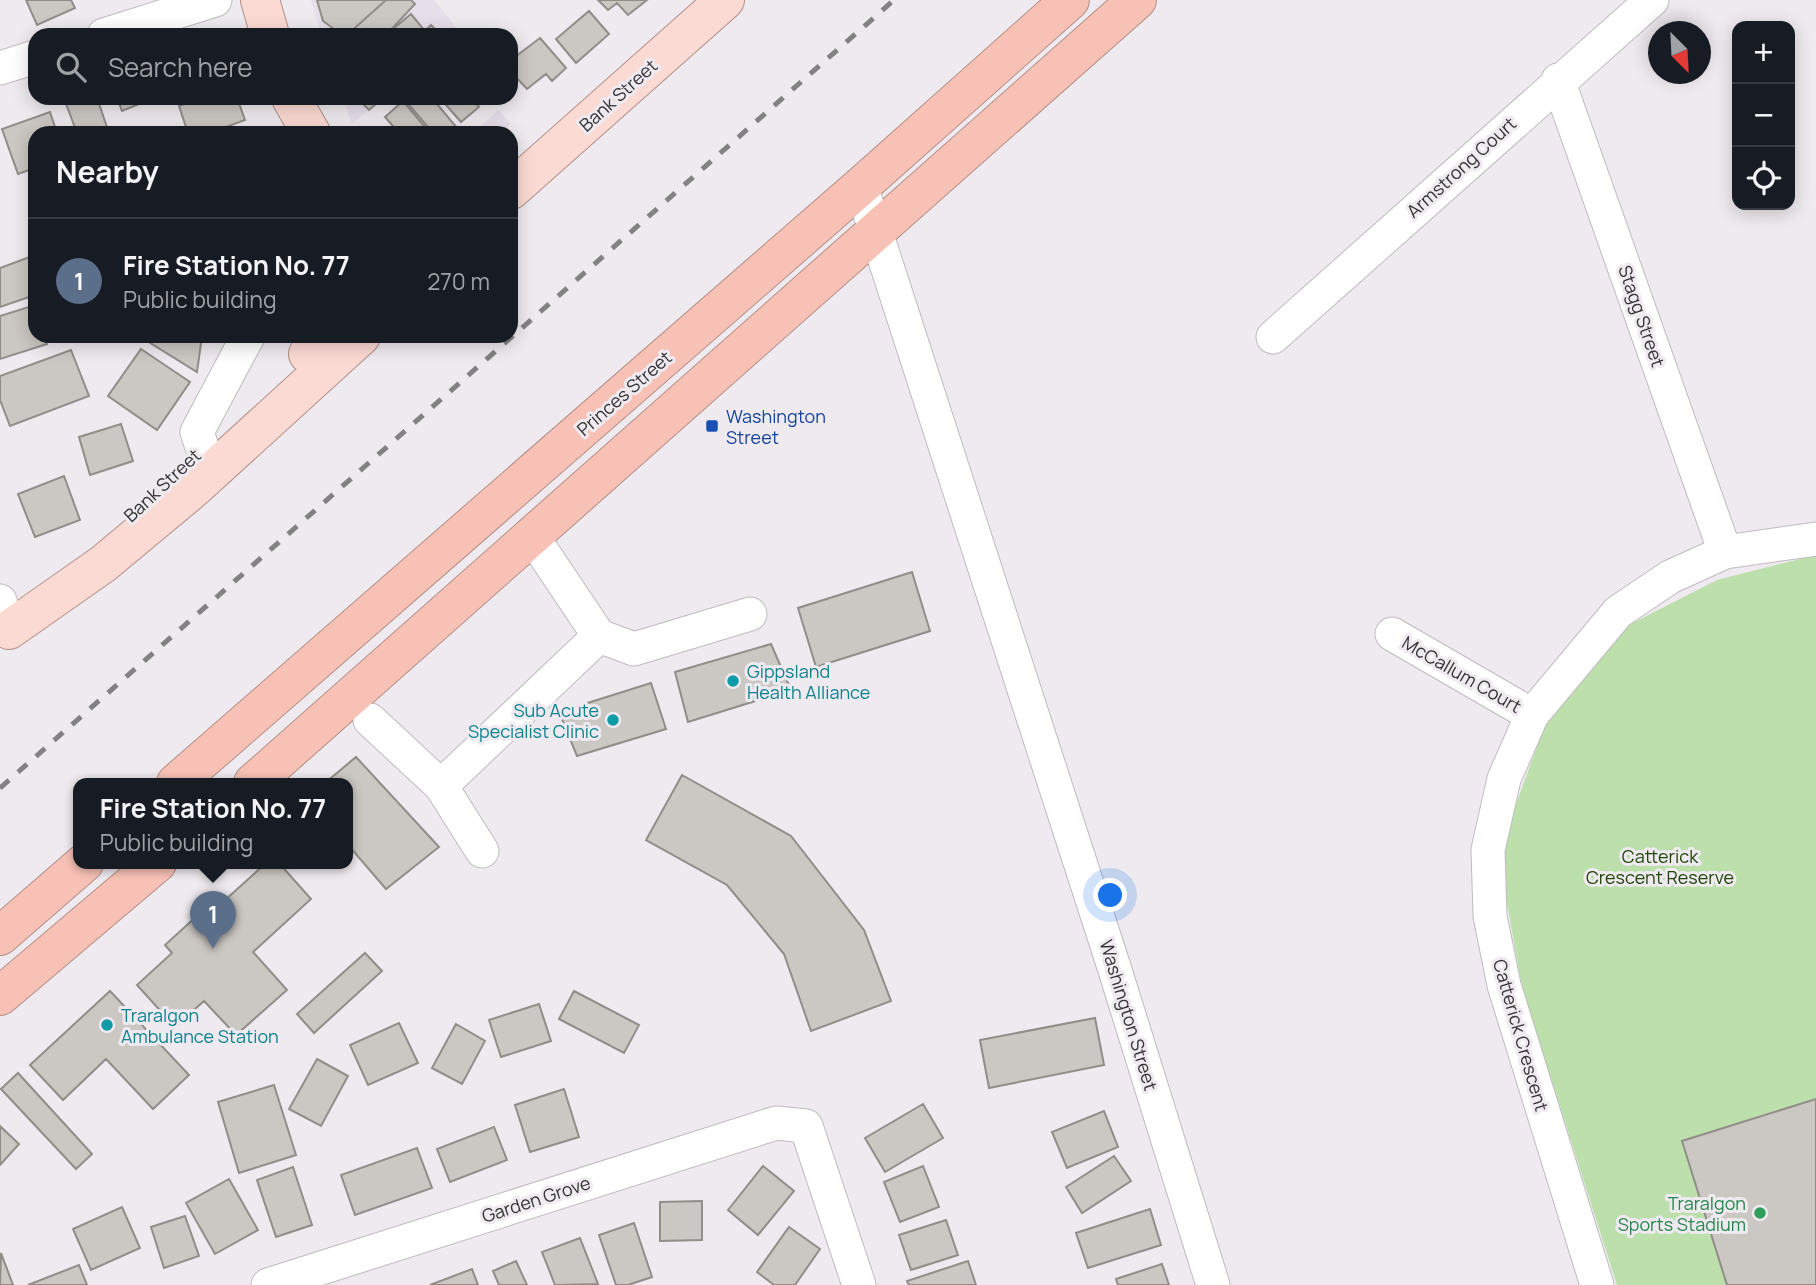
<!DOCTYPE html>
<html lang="en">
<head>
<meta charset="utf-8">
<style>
	body { margin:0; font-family:Manrope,sans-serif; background:#242831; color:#f1f3f6 }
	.controls { position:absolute; right:21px; top:21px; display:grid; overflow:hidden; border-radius:14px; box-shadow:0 4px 18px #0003 }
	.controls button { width:63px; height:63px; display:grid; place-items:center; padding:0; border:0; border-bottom:2px solid #363941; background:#171b24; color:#f1f3f6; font:35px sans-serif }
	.compass { position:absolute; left:1648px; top:21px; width:63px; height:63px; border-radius:50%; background:#171b24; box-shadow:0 4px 18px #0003; rotate:156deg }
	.you { position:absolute; left:1111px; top:896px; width:24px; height:24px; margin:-18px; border:5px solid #fff; border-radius:50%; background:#1a73e8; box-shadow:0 0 0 10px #1a73e833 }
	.badge { display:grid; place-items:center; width:46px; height:46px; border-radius:50%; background:#d93025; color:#fff; font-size:23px; font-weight:700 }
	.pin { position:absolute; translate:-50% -58px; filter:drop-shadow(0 2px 4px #0008) }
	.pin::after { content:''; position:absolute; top:37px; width:24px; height:21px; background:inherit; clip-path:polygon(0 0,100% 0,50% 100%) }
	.popup { position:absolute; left:73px; top:778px; width:280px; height:91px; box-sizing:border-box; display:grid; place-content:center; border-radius:14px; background:#171b24; filter:drop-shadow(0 2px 5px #0005); font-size:23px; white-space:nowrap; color:#9ea1a6 }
	.popup b { font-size:26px; color:#f1f3f6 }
	.popup::after { content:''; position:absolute; left:50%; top:100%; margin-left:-14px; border:14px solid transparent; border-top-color:#171b24 }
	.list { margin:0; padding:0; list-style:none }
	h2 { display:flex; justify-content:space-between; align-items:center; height:91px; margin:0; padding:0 28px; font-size:30px }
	h2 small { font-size:23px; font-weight:400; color:#9ea1a6 }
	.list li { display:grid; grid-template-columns:46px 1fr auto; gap:21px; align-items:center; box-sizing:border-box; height:126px; padding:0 28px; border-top:2px solid #363941 }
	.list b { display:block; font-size:26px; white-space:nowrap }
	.list p { margin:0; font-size:23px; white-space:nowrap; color:#9ea1a6 }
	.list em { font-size:23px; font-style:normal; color:#9ea1a6 }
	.icon { flex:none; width:38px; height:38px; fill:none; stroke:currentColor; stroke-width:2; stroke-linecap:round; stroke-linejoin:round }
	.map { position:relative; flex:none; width:1816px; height:1285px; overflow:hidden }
	.search { position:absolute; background:#171b24; box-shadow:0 4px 18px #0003; left:28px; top:28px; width:490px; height:77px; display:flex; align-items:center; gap:18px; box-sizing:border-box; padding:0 24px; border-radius:21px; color:#9ea1a6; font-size:26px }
	.panel { position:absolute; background:#171b24; box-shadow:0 4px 18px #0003; left:28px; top:126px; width:490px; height:217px; border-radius:21px }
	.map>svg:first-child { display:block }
	.built { fill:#e6dee9 }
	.green { fill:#bcdfac }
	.building { fill:#cbc7c3; stroke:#918d89; stroke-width:2 }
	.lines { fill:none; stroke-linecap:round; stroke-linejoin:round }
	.minor-casing { stroke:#bfbbc0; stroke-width:35 }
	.major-casing { stroke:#b38f88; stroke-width:40 }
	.highway-casing { stroke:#b38f88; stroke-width:40 }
	.minor { stroke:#fff; stroke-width:33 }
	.major { stroke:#fbdad3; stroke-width:38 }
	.highway { stroke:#f8c1b5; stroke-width:38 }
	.rail { stroke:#838184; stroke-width:5; stroke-dasharray:12 12; stroke-linecap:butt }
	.transit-dot { fill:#1a4fb4; stroke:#eeeaef; stroke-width:2.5 }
	.culture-dot { fill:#0f9aa8; stroke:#eeeaef; stroke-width:2.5 }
	.leisure-dot { fill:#2e9e5b; stroke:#eeeaef; stroke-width:2.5 }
	.labels { text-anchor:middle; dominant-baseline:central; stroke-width:6; stroke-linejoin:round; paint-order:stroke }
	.street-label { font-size:18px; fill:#333234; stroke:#eeeaef }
	.transit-label { font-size:18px; fill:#164399; stroke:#eeeaef; text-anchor:start }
	.culture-label { font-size:18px; fill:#0d838f; stroke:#eeeaef; text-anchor:start }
	.park-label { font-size:18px; fill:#214609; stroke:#eeeaef }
	.leisure-label { font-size:18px; fill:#27864d; stroke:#eeeaef; text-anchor:end }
</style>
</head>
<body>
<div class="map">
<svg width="1816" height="1285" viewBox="0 0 1816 1285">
	<rect width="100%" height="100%" fill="#eeeaef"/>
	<path class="built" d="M 311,0 L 434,0 L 461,33 L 322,35 Z
		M 343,98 L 383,98 L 352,124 Z
		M 498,110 L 511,124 L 502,133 L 481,133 L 478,129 Z"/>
	<path class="green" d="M 1812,556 L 1816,557 L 1816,1285 L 1617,1285 L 1522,987 L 1498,853 L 1548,717 L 1625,627 L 1717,580 Z"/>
	<path class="building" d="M 26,0 L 71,0 L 75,8 L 37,25 Z
		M 317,0 L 386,0 L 347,35 L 342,35 L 323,21 Z
		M 386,0 L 411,0 L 415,4 L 386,35 L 347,35 Z
		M 598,0 L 647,0 L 628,15 L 617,3 L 608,10 Z
		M 589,11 L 609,34 L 576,63 L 556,39 Z
		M 411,14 L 425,31 L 420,35 L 386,35 Z
		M 431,25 L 441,35 L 420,35 L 425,31 Z
		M 540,38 L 566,68 L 552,81 L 546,74 L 527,89 L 511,72 L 511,60 Z
		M 72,98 L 97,98 L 109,133 L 77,133 L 65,101 Z
		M 117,98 L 154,98 L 122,111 Z
		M 200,98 L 237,98 L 245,120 L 210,133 L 188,133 L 179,106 Z
		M 357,98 L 383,98 L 369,110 Z
		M 418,98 L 432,98 L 458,129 L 453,133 L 433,133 L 409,105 Z
		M 440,98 L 471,98 L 479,107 L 461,122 Z
		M 403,101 L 430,133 L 399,133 L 385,117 Z
		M 50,112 L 57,133 L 35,133 L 35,168 L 18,174 L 2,129 Z
		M 35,255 L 35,295 L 0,307 L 0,268 Z
		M 35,305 L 35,336 L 45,336 L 47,344 L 0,359 L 0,316 Z
		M 139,336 L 202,336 L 197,372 Z
		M 141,349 L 190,382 L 157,430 L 108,396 Z
		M 71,350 L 89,396 L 10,426 L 0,400 L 0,376 Z
		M 121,424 L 133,461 L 90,475 L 79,437 Z
		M 64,476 L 80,520 L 35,537 L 18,494 Z
		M 912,572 L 930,631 L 816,667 L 798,608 Z
		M 771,644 L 791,690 L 688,722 L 675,672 Z
		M 651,683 L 666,729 L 577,756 L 559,712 Z
		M 356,757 L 439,847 L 386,889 L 348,845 L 348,783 L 325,783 Z
		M 682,775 L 791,836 L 864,930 L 891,1001 L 811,1031 L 784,954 L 727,885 L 646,840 Z
		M 266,863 L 279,863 L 311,899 L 253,952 L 287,990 L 236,1035 L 204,1001 L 175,1027 L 137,985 L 172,953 L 165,945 L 209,905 L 214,910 Z
		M 365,953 L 382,971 L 314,1033 L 297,1014 Z
		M 110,991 L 189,1075 L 153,1109 L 106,1059 L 63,1100 L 30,1065 Z
		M 574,991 L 639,1025 L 624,1053 L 559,1019 Z
		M 539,1004 L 551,1041 L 501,1057 L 489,1020 Z
		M 1095,1018 L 1104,1065 L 989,1088 L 980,1040 Z
		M 399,1023 L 418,1063 L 368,1085 L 350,1045 Z
		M 456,1024 L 485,1041 L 462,1084 L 432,1068 Z
		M 317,1059 L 348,1076 L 321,1126 L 289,1109 Z
		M 18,1073 L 92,1154 L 76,1169 L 1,1089 Z
		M 274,1085 L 296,1155 L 239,1173 L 218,1102 Z
		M 564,1089 L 579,1137 L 530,1152 L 515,1105 Z
		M 1816,1099 L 1816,1285 L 1727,1285 L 1682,1141 Z
		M 923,1104 L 943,1138 L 885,1172 L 865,1138 Z
		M 1104,1111 L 1118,1147 L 1067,1168 L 1052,1132 Z
		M 0,1126 L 19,1144 L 0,1165 Z
		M 494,1127 L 507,1160 L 450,1182 L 437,1149 Z
		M 417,1148 L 432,1188 L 355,1215 L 341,1175 Z
		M 1114,1156 L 1131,1181 L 1082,1213 L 1066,1187 Z
		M 763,1166 L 794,1191 L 758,1235 L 728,1210 Z
		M 923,1166 L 939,1207 L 900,1222 L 884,1182 Z
		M 293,1167 L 312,1225 L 276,1237 L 257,1180 Z
		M 229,1179 L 258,1230 L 215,1254 L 186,1203 Z
		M 702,1201 L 702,1240 L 660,1241 L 660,1202 Z
		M 122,1207 L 140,1248 L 91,1270 L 73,1229 Z
		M 1150,1209 L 1161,1245 L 1088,1268 L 1076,1233 Z
		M 185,1216 L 199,1256 L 164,1268 L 151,1227 Z
		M 946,1220 L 958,1255 L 911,1270 L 899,1235 Z
		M 634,1223 L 652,1277 L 628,1285 L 616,1285 L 599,1235 Z
		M 789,1227 L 820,1249 L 795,1285 L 774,1285 L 757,1272 Z
		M 580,1238 L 598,1284 L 555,1285 L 542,1252 Z
		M 1,1253 L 13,1285 L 0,1285 Z
		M 516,1261 L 527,1285 L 499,1285 L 493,1271 Z
		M 968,1261 L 976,1285 L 909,1285 L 907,1281 Z
		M 1162,1264 L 1169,1285 L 1118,1285 L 1116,1279 Z
		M 79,1265 L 87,1285 L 28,1285 Z
		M 472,1269 L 478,1285 L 430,1285 Z"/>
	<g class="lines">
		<defs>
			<path id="minor" d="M 104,35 L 215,0
				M 0,68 L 35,57
				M 1558,80 L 1725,552
				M 861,186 L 1114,967 L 1213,1285
				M 1273,337 L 1652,0
				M 202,447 L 197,432 L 248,336
				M 0,601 L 9,630
				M 1392,634 L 1532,715
				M 599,636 L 634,649 L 750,614
				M 370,720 L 441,786
				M 482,851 L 441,786 L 599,636 L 532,536
				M 268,1285 L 776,1123 L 806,1126 L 859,1285
				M 1597,1285 L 1504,985 L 1490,916 L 1488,850 L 1504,779 L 1532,715 L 1618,612 L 1670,577 L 1725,552 L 1816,539"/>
			<path id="major" d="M 260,0 L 270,35
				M 291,98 L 311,133
				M 511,190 L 725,0
				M 308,354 L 316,336
				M 9,630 L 103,564 L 193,489 L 361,336"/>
			<path id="highway" d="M 176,783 L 861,186 L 1070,0
				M 253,783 L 1137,0
				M 0,936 L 84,863
				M 0,996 L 157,863"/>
		</defs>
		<use href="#minor" class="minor-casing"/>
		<use href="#major" class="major-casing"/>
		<use href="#highway" class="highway-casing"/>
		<use href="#minor" class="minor"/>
		<use href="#major" class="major"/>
		<use href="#highway" class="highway"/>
		<path class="rail" d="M 0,788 L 894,0"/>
	</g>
	<rect class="transit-dot" x="705" y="419" width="14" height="14" rx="3.5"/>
	<g class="culture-dot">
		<circle cx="733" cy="681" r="7"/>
		<circle cx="613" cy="720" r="7"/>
		<circle cx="107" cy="1025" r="7"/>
	</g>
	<circle class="leisure-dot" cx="1760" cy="1213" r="7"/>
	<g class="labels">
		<g class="street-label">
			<text transform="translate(618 95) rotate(-42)">Bank Street</text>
			<text transform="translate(1461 167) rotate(-42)">Armstrong Court</text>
			<text transform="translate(1642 316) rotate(71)">Stagg Street</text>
			<text transform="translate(624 393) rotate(-41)">Princes Street</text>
			<text transform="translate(162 485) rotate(-43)">Bank Street</text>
			<text transform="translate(1462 674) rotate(30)">McCallum Court</text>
			<text transform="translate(1129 1015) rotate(73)">Washington Street</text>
			<text transform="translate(1521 1035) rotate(74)">Catterick Crescent</text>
			<text transform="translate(536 1199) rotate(-18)">Garden Grove</text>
		</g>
		<g class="transit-label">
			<text x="726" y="416">Washington<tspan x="726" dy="21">Street</tspan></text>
		</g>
		<g class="culture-label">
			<text x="747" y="671">Gippsland<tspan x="747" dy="21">Health Alliance</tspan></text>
			<text x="599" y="710" text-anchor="end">Sub Acute<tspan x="599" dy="21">Specialist Clinic</tspan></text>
			<text x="121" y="1015">Traralgon<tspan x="121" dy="21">Ambulance Station</tspan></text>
		</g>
		<g class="park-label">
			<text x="1660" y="856">Catterick<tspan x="1660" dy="21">Crescent Reserve</tspan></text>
		</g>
		<g class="leisure-label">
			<text x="1746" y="1203">Traralgon<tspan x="1746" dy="21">Sports Stadium</tspan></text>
		</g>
	</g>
</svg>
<div class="controls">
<button>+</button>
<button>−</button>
<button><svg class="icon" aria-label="locate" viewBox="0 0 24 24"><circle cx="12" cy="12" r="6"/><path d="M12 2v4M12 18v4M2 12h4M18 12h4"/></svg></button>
</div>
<svg class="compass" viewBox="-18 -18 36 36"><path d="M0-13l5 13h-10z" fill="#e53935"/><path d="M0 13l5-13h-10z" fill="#9ea1a6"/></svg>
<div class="you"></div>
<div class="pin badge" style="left:213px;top:949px;background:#5c6f8a">1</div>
<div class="popup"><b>Fire Station No. 77</b>Public building</div>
<div class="search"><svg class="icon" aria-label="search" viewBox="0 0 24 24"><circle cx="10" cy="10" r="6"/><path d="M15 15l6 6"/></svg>Search here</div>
<section class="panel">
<h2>Nearby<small></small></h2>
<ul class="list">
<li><span class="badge" style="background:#5c6f8a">1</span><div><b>Fire Station No. 77</b><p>Public building</p></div><em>270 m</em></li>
</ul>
</section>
</div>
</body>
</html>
